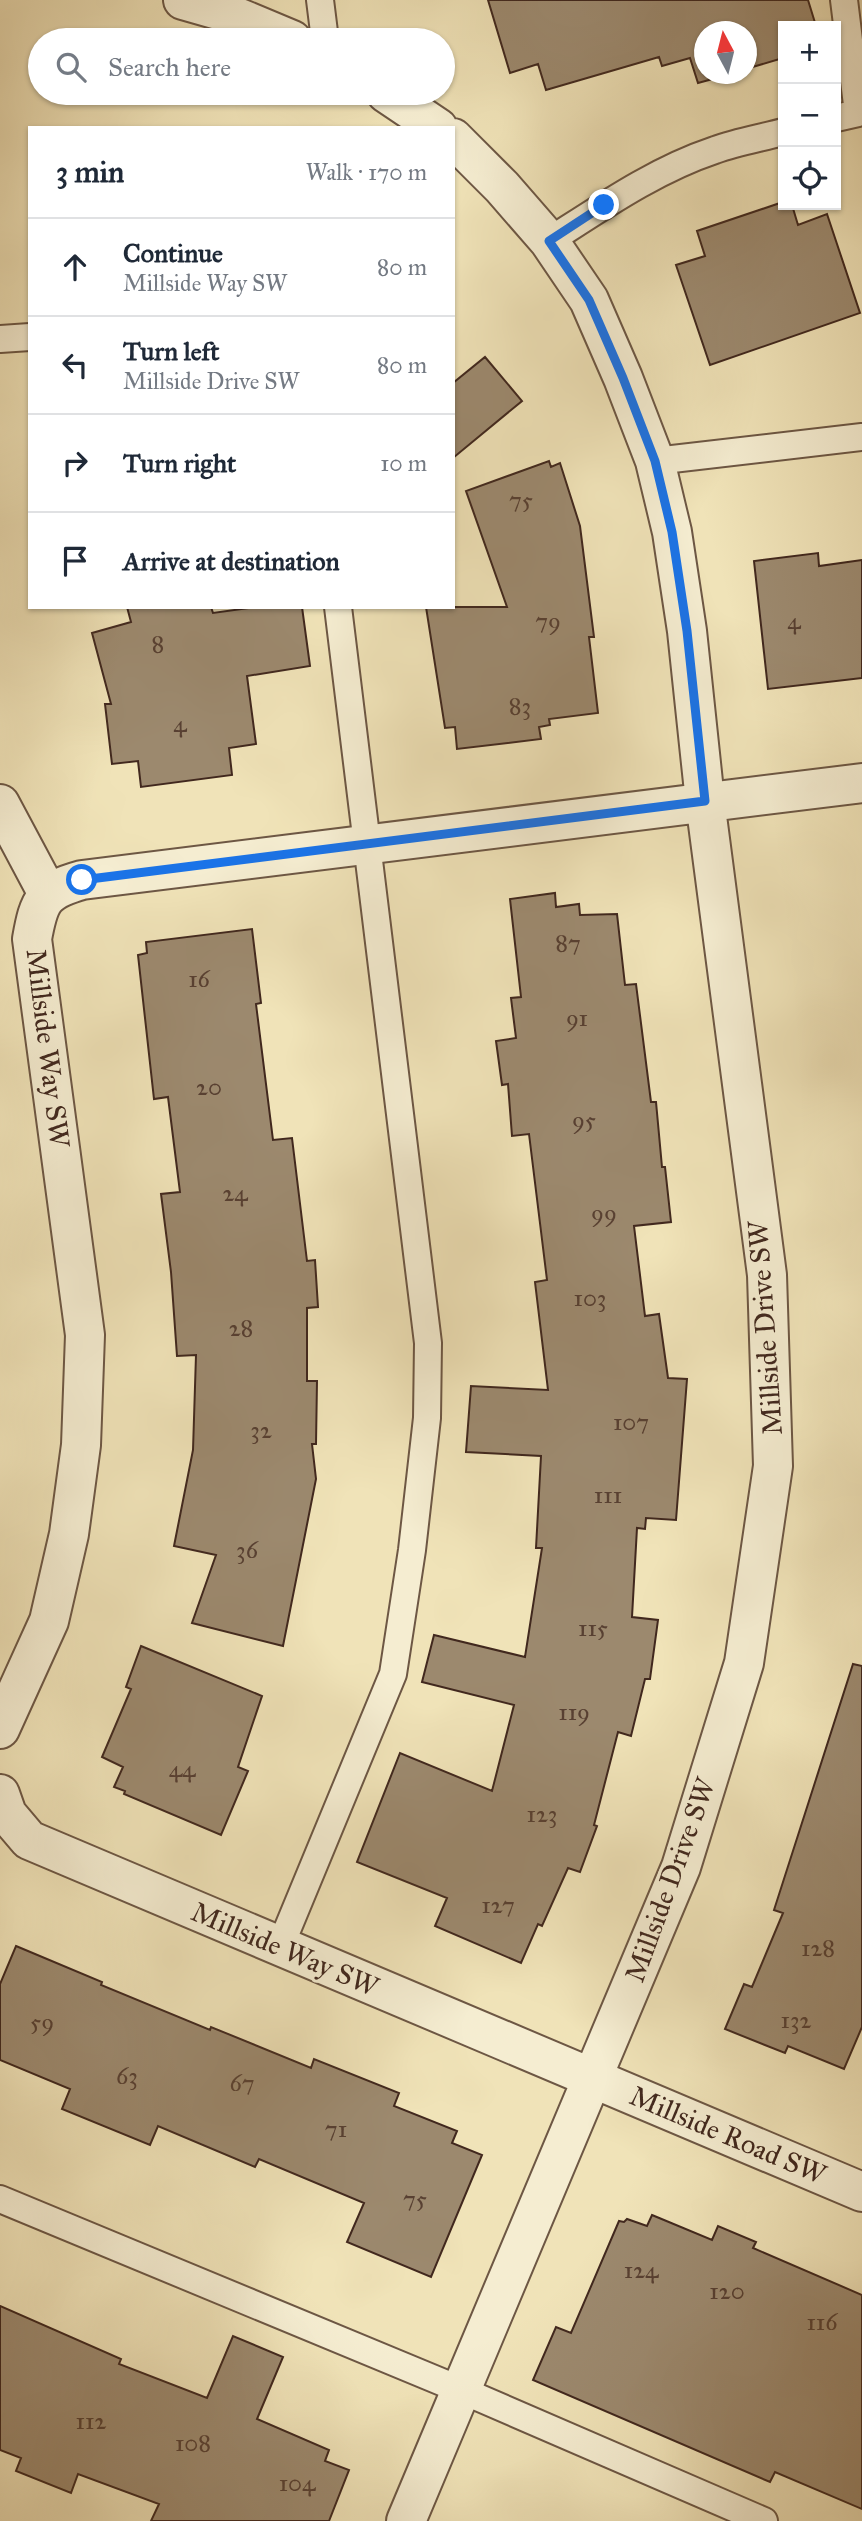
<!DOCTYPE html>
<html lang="en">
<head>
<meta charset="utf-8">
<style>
	body { margin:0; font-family:"IM FELL Great Primer",serif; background:#f2f2f3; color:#1f2937 }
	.controls { position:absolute; right:21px; top:21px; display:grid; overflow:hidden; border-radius:0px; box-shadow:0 2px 5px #0004 }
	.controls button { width:63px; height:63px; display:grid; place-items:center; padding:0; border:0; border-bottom:2px solid #e0e1e3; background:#fff; color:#1f2937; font:35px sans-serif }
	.compass { position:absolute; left:694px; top:21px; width:63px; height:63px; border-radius:50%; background:#fff; box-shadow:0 2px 5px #0004; rotate:353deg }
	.stop { position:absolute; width:21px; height:21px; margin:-16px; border:5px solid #1a73e8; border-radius:50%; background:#fff }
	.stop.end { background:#1a73e8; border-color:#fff; box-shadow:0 2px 7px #0008 }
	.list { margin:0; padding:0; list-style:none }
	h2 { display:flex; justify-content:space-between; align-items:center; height:91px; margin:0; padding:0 28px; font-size:30px }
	h2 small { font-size:23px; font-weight:400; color:#747a83 }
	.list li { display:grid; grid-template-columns:46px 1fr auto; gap:21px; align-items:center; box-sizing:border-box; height:98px; padding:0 28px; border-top:2px solid #e0e1e3 }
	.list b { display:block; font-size:26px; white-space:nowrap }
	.list p { margin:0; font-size:23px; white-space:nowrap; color:#747a83 }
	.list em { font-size:23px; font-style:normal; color:#747a83 }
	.icon { flex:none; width:38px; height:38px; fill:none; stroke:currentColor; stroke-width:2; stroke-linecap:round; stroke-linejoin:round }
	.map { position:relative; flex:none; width:862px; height:2521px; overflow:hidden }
	.search { position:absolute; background:#fff; box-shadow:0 2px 5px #0004; left:28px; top:28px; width:427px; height:77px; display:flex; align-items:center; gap:18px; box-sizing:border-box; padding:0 24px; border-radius:38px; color:#747a83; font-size:26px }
	.panel { position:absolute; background:#fff; box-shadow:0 2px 5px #0004; left:28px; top:126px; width:427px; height:483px; border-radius:0px }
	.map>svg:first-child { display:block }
	.building { fill:#9c896e; stroke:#41281e; stroke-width:2 }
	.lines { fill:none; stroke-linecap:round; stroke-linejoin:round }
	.service-casing { stroke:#6d5744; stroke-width:30 }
	.minor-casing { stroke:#6d5744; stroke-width:42 }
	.service { stroke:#f5edd1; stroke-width:26 }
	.minor { stroke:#f5edd1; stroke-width:38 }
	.route { stroke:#1a73e8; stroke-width:9 }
	.labels { text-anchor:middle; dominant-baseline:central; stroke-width:6; stroke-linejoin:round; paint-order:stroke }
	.number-label { font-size:24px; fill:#584032 }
	.street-label { font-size:28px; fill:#41281e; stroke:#f5edd1 }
</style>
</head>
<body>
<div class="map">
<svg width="862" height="2521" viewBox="0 0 862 2521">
	<rect width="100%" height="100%" fill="#f0e3b8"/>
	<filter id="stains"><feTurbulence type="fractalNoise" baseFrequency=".00286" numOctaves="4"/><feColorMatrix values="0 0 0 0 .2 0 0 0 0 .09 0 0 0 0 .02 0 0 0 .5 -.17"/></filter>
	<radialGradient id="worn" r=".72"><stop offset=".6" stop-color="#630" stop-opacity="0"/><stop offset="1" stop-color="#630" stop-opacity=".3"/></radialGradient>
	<path class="building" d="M 488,0 L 808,0 L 816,26 L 783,26 L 783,58 L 746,69 L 746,32 L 704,32 L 704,74 L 731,74 L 698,83 L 690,58 L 662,66 L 659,57 L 546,90 L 538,64 L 510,73 Z
		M 783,202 L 783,205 L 792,205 L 798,225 L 827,214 L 860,313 L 710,365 L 676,265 L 705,256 L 697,231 Z
		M 485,357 L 522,401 L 453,458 L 453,383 Z
		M 549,461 L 551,467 L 560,463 L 580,526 L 594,637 L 589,637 L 598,713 L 549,719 L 550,725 L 539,727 L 541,739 L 457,749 L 455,727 L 445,728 L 426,607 L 507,607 L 466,491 Z
		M 818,553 L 819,566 L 862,560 L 862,678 L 768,689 L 754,561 Z
		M 127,607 L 211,607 L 213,613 L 256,607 L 302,607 L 310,666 L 247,676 L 256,744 L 229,748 L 232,775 L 141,787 L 138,761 L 112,764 L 105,704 L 111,704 L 92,633 L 131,622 Z
		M 555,893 L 556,907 L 579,904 L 580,915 L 617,914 L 625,985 L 636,984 L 651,1102 L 656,1102 L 662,1167 L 665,1167 L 671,1222 L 634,1226 L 645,1316 L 659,1314 L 668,1378 L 687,1379 L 676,1520 L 646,1518 L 645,1529 L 637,1528 L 632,1617 L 658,1620 L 650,1679 L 645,1679 L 631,1736 L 618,1732 L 594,1825 L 597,1826 L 580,1872 L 568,1868 L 542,1926 L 538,1924 L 521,1963 L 435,1926 L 447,1898 L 357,1862 L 400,1753 L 492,1791 L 514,1705 L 422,1682 L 434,1635 L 525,1657 L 542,1548 L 536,1548 L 541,1456 L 466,1452 L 471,1386 L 548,1390 L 535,1282 L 547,1280 L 529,1134 L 512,1136 L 508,1084 L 502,1085 L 496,1041 L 516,1038 L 511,998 L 521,997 L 510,899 Z
		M 252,929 L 261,1003 L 256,1004 L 273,1140 L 292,1138 L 307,1261 L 315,1260 L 318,1307 L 307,1308 L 307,1381 L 317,1381 L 316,1444 L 312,1444 L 316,1479 L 283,1646 L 192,1623 L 216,1555 L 174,1546 L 193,1450 L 196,1355 L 177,1356 L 171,1272 L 161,1194 L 180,1192 L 168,1097 L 154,1099 L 138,955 L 147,953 L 146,942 Z
		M 141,1646 L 262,1696 L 238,1767 L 248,1771 L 221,1835 L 124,1794 L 125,1791 L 114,1787 L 123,1767 L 102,1757 L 131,1689 L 126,1687 Z
		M 853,1664 L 862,1666 L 862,2027 L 844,2069 L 788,2046 L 785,2053 L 725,2029 L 744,1984 L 752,1987 L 783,1913 L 774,1910 Z
		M 16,1946 L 102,1982 L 101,1985 L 210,2030 L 211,2027 L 311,2068 L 314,2059 L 399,2093 L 394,2106 L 457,2131 L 452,2143 L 482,2155 L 431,2277 L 347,2242 L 364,2203 L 259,2159 L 255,2167 L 158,2126 L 150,2145 L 62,2109 L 70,2089 L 0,2060 L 0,1984 Z
		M 652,2215 L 712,2240 L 718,2226 L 756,2242 L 753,2248 L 862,2295 L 862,2509 L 775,2472 L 770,2482 L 533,2380 L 556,2327 L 571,2333 L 619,2221 L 624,2222 L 627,2219 L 647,2226 Z
		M 0,2306 L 121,2359 L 119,2364 L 207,2398 L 233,2336 L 283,2357 L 257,2419 L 329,2450 L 325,2461 L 349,2470 L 329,2521 L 151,2521 L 159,2504 L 78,2474 L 71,2493 L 16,2471 L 21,2458 L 0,2450 Z"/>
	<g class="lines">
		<defs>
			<path id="service" d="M 320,0 L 325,40
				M 836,118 L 858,113 L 844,0
				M 549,241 C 602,207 655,170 715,150 C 737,142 761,138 783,132
				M 0,339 L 30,337
				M 655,461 L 862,437
				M 280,1947 L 393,1674 L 412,1550 L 427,1418 L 428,1343 L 338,607
				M 0,2199 L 461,2390 L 764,2521"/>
			<path id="minor" d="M 183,0 L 225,12 L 292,40
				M 386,93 L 438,128
				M 0,804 L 48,894
				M 0,1729 L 49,1621 L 69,1534 L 81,1445 L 85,1335 L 32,939 C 39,900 43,891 82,880 L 862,783
				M 0,1794 L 7,1814 L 29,1840 L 862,2192
				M 406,2521 L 681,1867 L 744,1663 L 773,1466 L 767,1275 L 705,801 L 687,631 L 672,532 L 655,461 L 623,378 L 589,300 L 549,241 L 502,187 L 453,138"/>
		</defs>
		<use href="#service" class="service-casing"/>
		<use href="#minor" class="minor-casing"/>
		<use href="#service" class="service"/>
		<use href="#minor" class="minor"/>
	</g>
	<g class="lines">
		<path class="route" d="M 82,880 L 705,801 L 687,631 L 672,532 L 655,461 L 623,378 L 589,300 L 549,241 L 604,205"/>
	</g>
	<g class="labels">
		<g class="number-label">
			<text x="521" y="500">75</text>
			<text x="548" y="621">79</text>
			<text x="794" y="621">4</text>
			<text x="158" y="644">8</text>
			<text x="520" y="706">83</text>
			<text x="180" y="724">4</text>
			<text x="568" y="943">87</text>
			<text x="199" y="979">16</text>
			<text x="577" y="1018">91</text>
			<text x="209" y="1087">20</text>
			<text x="584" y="1120">95</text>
			<text x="235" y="1193">24</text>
			<text x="604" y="1213">99</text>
			<text x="590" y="1298">103</text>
			<text x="241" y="1328">28</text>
			<text x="631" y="1422">107</text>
			<text x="261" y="1430">32</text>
			<text x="608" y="1495">111</text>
			<text x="247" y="1550">36</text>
			<text x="593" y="1628">115</text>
			<text x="574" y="1712">119</text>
			<text x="182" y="1769">44</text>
			<text x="542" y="1814">123</text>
			<text x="498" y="1905">127</text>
			<text x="818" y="1948">128</text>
			<text x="796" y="2020">132</text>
			<text x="42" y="2022">59</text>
			<text x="127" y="2076">63</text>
			<text x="242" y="2083">67</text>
			<text x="336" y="2129">71</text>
			<text x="415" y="2199">75</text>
			<text x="641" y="2270">124</text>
			<text x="727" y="2291">120</text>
			<text x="822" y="2322">116</text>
			<text x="91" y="2421">112</text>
			<text x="193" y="2443">108</text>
			<text x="297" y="2483">104</text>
		</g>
		<g class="street-label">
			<text transform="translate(48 1048) rotate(83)">Millside Way SW</text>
			<text transform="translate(765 1328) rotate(-94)">Millside Drive SW</text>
			<text transform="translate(670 1880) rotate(-70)">Millside Drive SW</text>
			<text transform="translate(285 1949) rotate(23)">Millside Way SW</text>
			<text transform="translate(728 2135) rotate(23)">Millside Road SW</text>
		</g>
	</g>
	<rect width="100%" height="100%" filter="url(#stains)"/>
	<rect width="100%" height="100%" fill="url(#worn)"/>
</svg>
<div class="controls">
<button>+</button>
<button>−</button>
<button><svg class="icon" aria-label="locate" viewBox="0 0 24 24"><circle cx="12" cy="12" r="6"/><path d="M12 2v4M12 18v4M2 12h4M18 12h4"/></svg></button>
</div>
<svg class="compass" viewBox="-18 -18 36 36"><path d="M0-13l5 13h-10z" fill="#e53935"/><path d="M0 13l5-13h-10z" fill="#747a83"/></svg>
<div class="stop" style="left:82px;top:880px"></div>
<div class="stop end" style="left:604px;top:205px"></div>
<div class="search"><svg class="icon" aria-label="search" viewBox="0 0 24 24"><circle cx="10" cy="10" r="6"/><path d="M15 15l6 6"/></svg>Search here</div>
<section class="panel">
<h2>3 min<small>Walk · 170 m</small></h2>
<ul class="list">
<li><svg class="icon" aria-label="ahead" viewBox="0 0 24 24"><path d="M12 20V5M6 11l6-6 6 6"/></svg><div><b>Continue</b><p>Millside Way SW</p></div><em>80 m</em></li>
<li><svg class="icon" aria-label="left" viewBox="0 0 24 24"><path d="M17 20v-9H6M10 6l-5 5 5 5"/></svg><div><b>Turn left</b><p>Millside Drive SW</p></div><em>80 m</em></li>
<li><svg class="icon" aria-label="right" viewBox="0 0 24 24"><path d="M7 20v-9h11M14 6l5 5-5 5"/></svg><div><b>Turn right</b></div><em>10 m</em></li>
<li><svg class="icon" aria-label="arrive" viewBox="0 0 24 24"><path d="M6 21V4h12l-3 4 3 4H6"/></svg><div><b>Arrive at destination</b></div></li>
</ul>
</section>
</div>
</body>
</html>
